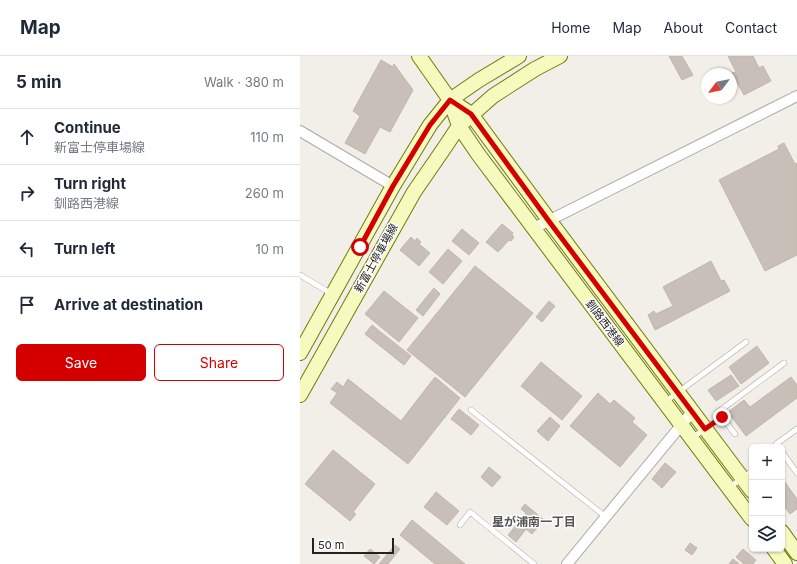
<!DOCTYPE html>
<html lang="en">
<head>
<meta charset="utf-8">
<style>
	body { margin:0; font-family:Inter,"Noto Sans JP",sans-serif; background:#f6f6f7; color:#1f2937 }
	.controls { position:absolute; right:12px; bottom:12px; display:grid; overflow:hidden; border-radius:6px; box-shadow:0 1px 3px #0004 }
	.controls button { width:36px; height:36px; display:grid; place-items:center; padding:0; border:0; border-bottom:1px solid #e0e1e3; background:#fff; color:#1f2937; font:20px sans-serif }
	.compass { position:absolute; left:401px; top:12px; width:36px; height:36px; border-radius:50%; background:#fff; box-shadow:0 1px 3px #0004; rotate:238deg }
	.scale { position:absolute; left:12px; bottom:10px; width:82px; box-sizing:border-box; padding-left:4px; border:2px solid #222; border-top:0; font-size:11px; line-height:14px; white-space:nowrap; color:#222; -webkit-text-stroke:3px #fff; paint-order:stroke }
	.stop { position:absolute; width:12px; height:12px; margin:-9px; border:3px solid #d40000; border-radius:50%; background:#fff }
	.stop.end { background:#d40000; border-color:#fff; box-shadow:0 1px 4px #0008 }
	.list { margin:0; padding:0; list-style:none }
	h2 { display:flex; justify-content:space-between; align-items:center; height:52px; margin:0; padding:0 16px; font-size:17px }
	h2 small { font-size:13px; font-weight:400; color:#747a83 }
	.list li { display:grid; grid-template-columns:26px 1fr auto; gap:12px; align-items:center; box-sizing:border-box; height:56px; padding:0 16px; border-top:1px solid #e0e1e3 }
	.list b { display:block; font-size:15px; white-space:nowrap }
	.list p { margin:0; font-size:13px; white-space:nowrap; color:#747a83 }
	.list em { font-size:13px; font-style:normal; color:#747a83 }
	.actions { display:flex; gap:8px; padding:12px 16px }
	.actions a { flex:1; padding:9px 0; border:1px solid #d40000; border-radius:6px; text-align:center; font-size:14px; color:#d40000 }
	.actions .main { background:#d40000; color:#fff }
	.icon { flex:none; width:22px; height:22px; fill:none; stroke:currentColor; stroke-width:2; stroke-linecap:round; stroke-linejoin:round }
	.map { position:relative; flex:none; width:497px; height:508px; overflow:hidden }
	header { display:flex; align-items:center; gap:24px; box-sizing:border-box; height:56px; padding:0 20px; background:#fff; border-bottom:1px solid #e0e1e3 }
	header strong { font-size:19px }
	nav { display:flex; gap:22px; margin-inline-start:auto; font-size:14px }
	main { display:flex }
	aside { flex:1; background:#fff }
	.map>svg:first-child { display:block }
	.building { fill:#c7bfb8; stroke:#c4b6ab }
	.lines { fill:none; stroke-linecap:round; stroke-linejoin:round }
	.service-casing { stroke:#a9a9a9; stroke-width:6 }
	.minor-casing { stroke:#a9a9a9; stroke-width:12 }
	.secondary-casing { stroke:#707d05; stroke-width:16 }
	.service { stroke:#fff; stroke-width:5 }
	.minor { stroke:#fff; stroke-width:10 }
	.secondary { stroke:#f7fabf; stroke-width:14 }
	.route { stroke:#d40000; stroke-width:5 }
	.labels { text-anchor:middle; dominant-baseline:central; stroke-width:3; stroke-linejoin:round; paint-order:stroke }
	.street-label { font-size:11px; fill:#222; stroke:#fff }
	.neighbourhood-label { font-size:12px; font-weight:bold; fill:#555; stroke:#fff }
</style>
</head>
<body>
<header>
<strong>Map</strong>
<nav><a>Home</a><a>Map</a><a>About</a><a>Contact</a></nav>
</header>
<main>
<aside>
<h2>5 min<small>Walk · 380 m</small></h2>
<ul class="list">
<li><svg class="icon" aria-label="ahead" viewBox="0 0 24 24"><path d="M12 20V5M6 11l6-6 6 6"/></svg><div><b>Continue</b><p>新富士停車場線</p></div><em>110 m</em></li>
<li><svg class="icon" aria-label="right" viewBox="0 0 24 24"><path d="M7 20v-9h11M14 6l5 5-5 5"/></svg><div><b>Turn right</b><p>釧路西港線</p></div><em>260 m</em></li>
<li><svg class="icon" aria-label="left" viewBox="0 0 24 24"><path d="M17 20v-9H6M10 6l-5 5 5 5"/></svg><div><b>Turn left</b></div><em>10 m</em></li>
<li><svg class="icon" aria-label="arrive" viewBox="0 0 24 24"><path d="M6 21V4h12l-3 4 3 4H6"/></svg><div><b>Arrive at destination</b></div></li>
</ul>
<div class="actions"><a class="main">Save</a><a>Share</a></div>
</aside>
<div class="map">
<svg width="497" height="508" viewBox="0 0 497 508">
	<rect width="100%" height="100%" fill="#f2efe9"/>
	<path class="building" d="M 369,0 L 382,0 L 393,19 L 382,24 Z
		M 428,0 L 453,0 L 459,12 L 463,10 L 471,25 L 444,39 L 432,17 L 436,16 Z
		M 81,4 L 93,11 L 94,8 L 113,34 L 90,76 L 80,71 L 65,98 L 45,87 L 60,60 L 53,55 Z
		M 484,87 L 495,108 L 497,107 L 497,199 L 465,215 L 419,124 L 479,93 L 478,90 Z
		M 202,168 L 213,177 L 212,179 L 214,181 L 211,185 L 209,184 L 198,196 L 186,186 Z
		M 162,173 L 179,187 L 169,199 L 152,185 Z
		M 111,181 L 115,185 L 117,182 L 121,186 L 119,188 L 130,197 L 119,210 L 100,194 Z
		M 148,193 L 162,205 L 143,228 L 129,216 Z
		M 411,205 L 421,225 L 424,224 L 430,235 L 355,274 L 348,259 L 354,255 L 356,258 L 373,250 L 363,231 Z
		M 175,210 L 233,257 L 165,341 L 107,294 Z
		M 134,232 L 140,238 L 123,260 L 116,254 Z
		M 84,235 L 118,262 L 99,286 L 65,258 Z
		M 249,245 L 255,250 L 242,266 L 236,261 Z
		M 72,269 L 111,300 L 104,309 L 65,278 Z
		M 457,290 L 469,307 L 441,328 L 429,311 Z
		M 241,306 L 282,340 L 262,364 L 221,330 Z
		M 431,319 L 439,330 L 416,345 L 408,334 Z
		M 135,321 L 160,342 L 108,408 L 30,347 L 37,337 L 31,333 L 37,326 L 43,331 L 48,323 L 101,365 Z
		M 491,321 L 497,329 L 497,342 L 446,380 L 428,356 L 444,344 L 450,351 Z
		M 298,337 L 310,348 L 314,344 L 335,362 L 332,366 L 347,379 L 320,411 L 270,370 Z
		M 159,353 L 179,369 L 171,379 L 151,363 Z
		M 250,361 L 260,370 L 248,385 L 237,375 Z
		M 33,394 L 75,428 L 53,456 L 56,458 L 50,465 L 5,428 Z
		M 365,407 L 376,416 L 362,432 L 352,423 Z
		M 189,411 L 201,421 L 192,431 L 181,421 Z
		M 482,422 L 497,443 L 497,453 L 490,458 L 482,448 Z
		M 136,436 L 159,455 L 147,469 L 124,451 Z
		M 225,448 L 244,464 L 232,478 L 226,473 L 216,486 L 208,479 L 226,457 L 221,453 Z
		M 112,464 L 165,508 L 135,508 L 100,479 Z
		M 390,487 L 397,492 L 392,499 L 385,494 Z
		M 95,489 L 100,493 L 88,508 L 79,508 Z
		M 70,493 L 80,501 L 74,508 L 64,500 Z
		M 443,493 L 456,504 L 453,508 L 444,508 L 436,501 Z
		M 433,503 L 439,508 L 429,508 Z"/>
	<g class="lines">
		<defs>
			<path id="service" d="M 0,219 L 32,238
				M 365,346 L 446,286
				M 171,354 L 306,461
				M 435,378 L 418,356 L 484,307
				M 392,382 L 422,361
				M 478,391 L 476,388 L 497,373
				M 482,396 L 497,417
				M 430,431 L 452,415
				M 160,469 L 170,456 L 234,508"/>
			<path id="minor" d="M 0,75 L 93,130
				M 234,172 L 497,40
				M 267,508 L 392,356"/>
			<path id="secondary" d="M 119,0 L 150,44 L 159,70 L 178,98 L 452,463
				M 150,44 L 171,58 L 249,164 L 452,435
				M 0,297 L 93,130 L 130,69 L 150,44 L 179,24 L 219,0
				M 0,339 L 114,136 L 145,91 L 159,70 L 193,40 L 235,13 L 260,0
				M 482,476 L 497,497
				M 474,493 L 485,508"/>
		</defs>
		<use href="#service" class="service-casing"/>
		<use href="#minor" class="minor-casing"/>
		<use href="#secondary" class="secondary-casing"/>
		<use href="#service" class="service"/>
		<use href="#minor" class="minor"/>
		<use href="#secondary" class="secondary"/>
	</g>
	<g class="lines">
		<path class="route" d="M 60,191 L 93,130 L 130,69 L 150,44 L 171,58 L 248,164 L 405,373 L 422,361"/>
	</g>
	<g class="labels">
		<g class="street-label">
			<text transform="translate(76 202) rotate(-61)">新富士停車場線</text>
			<text transform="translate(305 267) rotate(53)">釧路西港線</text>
		</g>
		<g class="neighbourhood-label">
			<text x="234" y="465">星が浦南一丁目</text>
		</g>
	</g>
</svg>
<div class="controls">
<button>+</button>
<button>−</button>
<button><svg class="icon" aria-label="layers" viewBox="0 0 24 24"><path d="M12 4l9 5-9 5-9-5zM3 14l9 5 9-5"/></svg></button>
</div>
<svg class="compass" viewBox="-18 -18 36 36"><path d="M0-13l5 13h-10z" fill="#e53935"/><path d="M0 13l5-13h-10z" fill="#747a83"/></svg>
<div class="scale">50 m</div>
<div class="stop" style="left:60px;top:191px"></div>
<div class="stop end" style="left:422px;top:361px"></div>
</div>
</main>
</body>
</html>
